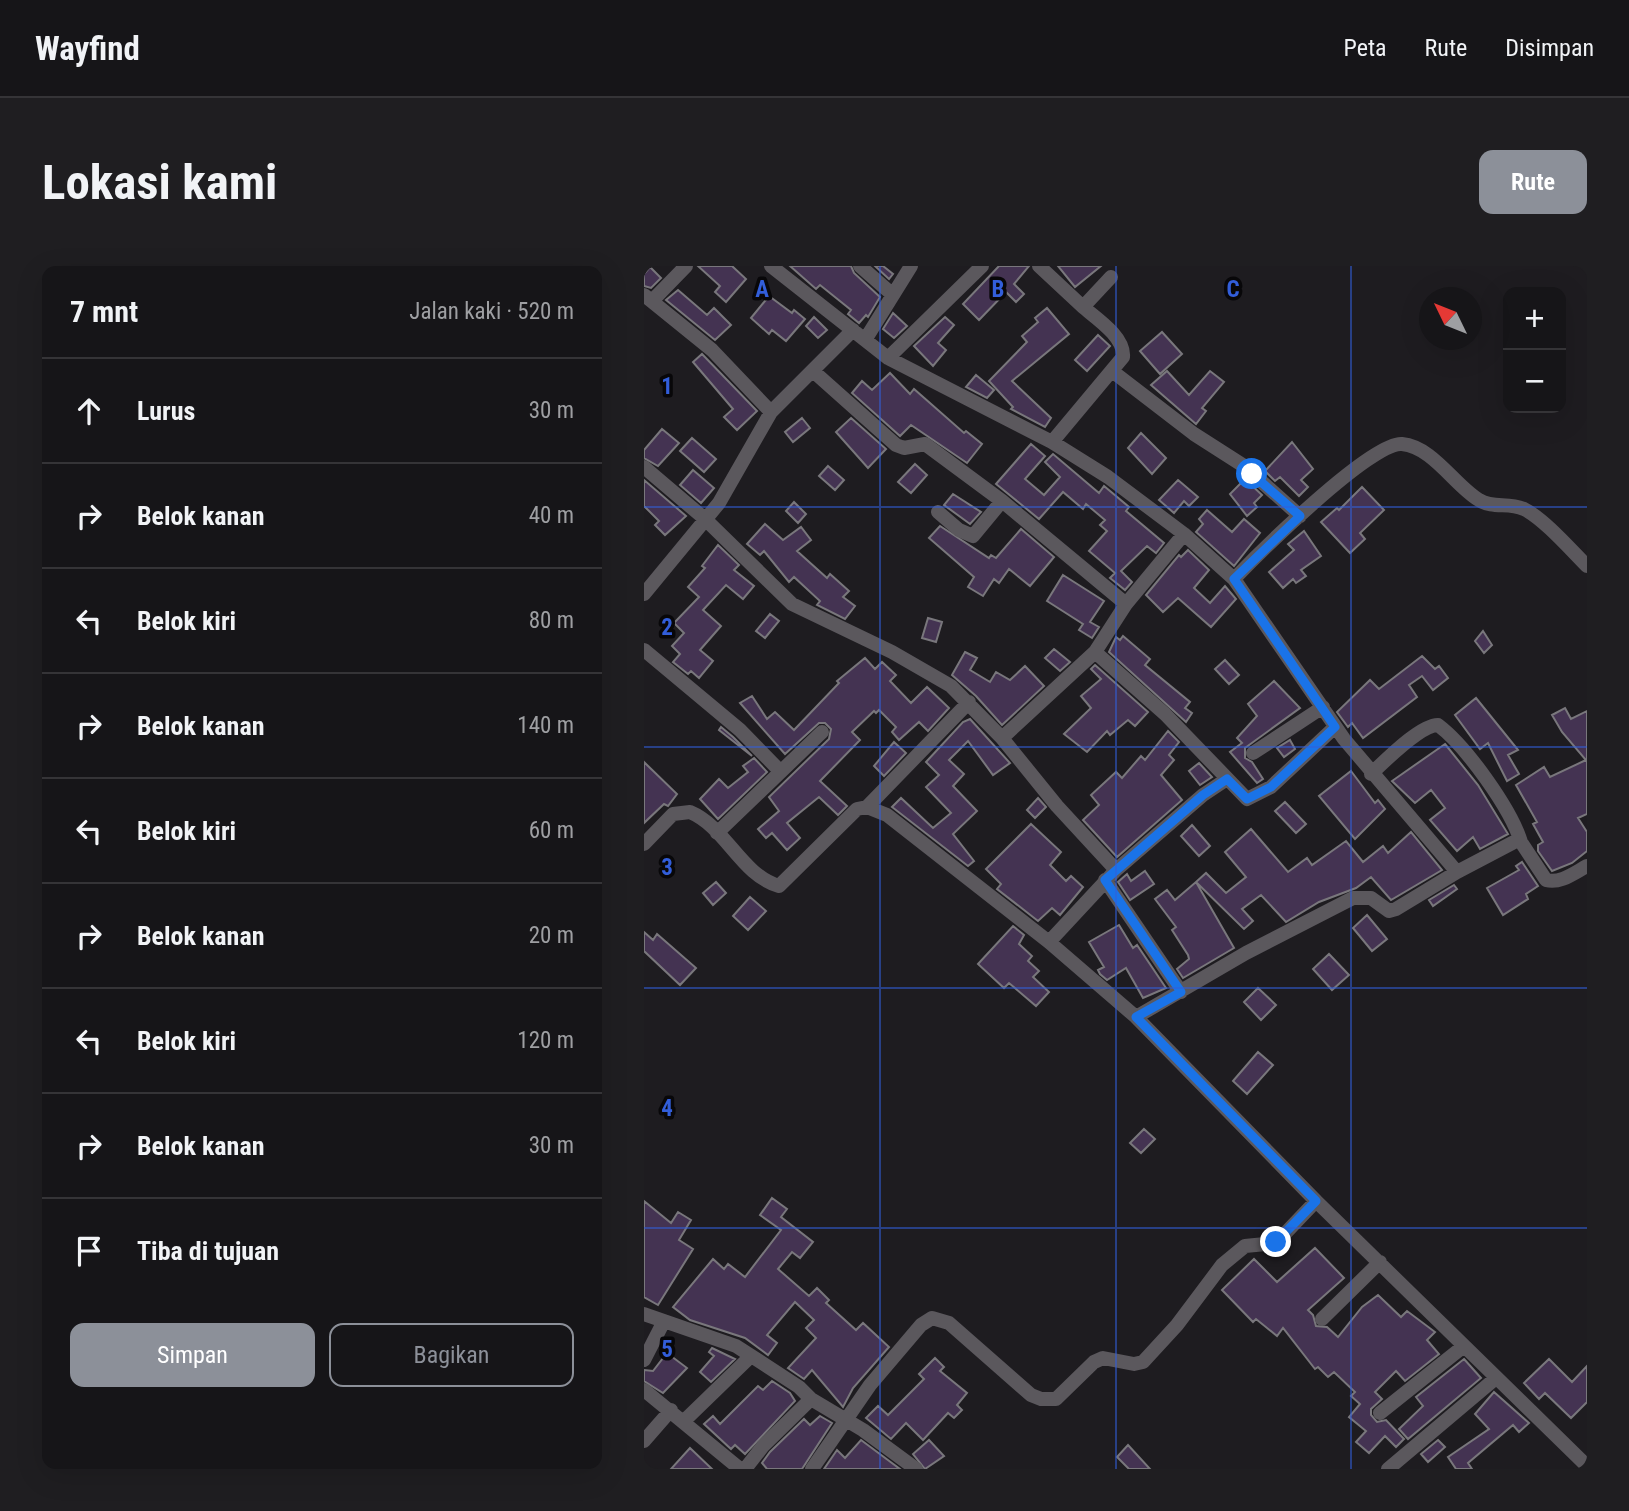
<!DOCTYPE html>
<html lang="id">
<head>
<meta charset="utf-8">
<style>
	body { margin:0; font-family:"Roboto Condensed",sans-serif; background:#1f1e21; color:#f1f3f6 }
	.controls { position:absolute; right:21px; top:21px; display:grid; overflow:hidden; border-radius:14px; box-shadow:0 7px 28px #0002 }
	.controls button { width:63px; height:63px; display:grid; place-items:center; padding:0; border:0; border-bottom:2px solid #353437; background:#161518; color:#f1f3f6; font:35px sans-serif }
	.compass { position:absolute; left:775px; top:21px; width:63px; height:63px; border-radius:50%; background:#161518; box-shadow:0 7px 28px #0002; rotate:313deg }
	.stop { position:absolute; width:21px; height:21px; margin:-16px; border:5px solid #1a73e8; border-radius:50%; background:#fff }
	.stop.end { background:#1a73e8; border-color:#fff; box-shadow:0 2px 7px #0008 }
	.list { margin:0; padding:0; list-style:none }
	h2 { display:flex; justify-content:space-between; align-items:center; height:91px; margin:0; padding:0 28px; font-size:30px }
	h2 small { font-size:23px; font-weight:400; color:#9e9fa2 }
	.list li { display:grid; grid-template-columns:46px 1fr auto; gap:21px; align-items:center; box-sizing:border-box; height:105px; padding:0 28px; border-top:2px solid #353437 }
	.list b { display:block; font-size:26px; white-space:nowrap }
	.list em { font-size:23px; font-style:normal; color:#9e9fa2 }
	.actions { display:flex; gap:14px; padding:21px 28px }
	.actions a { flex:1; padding:16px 0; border:2px solid #8c9099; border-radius:14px; text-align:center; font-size:24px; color:#8c9099 }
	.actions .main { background:#8c9099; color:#fff }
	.icon { flex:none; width:38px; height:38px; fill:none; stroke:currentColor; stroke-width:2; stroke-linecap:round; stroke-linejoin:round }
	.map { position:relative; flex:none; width:943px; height:1203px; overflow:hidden; border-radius:14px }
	header { display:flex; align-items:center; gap:42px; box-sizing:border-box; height:98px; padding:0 35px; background:#161518; border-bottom:2px solid #353437 }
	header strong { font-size:33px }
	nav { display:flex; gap:38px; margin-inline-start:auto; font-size:24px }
	.intro { display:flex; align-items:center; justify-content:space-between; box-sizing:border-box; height:168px; padding:0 42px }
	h1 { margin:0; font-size:49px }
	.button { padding:18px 32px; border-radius:14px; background:#8c9099; color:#fff; font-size:24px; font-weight:700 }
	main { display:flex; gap:42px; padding:0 42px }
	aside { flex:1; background:#161518; border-radius:14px; box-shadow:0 7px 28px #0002 }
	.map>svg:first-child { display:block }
	.building { fill:#443352; stroke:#79777c; stroke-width:2 }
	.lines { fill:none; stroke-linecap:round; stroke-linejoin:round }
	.minor { stroke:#5b585d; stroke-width:14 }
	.route { stroke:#1a73e8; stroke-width:9 }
	.grid { fill:none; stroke:#325eda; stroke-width:2; stroke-opacity:0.55 }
	.grid-label { font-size:23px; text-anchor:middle; font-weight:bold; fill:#325eda; stroke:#080709; stroke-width:7; stroke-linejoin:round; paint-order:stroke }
</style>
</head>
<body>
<header>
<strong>Wayfind</strong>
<nav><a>Peta</a><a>Rute</a><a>Disimpan</a></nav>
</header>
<div class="intro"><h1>Lokasi kami</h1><a class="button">Rute</a></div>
<main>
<aside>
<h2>7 mnt<small>Jalan kaki · 520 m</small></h2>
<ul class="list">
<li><svg class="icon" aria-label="ahead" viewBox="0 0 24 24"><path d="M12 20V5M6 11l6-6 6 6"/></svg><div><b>Lurus</b></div><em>30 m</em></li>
<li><svg class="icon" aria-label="right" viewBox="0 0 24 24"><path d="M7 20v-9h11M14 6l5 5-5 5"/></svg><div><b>Belok kanan</b></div><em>40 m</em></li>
<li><svg class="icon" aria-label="left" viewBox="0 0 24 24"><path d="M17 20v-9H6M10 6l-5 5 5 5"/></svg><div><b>Belok kiri</b></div><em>80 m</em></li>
<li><svg class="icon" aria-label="right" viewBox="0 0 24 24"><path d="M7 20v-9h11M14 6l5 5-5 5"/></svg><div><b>Belok kanan</b></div><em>140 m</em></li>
<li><svg class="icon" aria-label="left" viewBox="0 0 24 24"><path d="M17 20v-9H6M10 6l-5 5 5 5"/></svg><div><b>Belok kiri</b></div><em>60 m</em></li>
<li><svg class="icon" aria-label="right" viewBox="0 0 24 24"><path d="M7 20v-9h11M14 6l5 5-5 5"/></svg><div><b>Belok kanan</b></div><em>20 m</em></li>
<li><svg class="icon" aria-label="left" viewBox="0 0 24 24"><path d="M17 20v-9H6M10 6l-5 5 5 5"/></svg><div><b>Belok kiri</b></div><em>120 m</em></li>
<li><svg class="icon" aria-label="right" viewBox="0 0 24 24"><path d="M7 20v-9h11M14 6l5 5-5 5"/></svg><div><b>Belok kanan</b></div><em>30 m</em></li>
<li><svg class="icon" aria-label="arrive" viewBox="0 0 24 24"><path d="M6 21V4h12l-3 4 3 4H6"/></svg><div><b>Tiba di tujuan</b></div></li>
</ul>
<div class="actions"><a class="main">Simpan</a><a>Bagikan</a></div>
</aside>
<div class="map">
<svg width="943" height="1203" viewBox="0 0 943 1203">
	<rect width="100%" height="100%" fill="#1e1c20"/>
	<path class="building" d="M 54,0 L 88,0 L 102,13 L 82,36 L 71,26 L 76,20 Z
		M 146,0 L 207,0 L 210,7 L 236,31 L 224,51 L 222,49 L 215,57 L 204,48 L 207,44 L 176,19 L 172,23 Z
		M 231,0 L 239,0 L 249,8 L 245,13 Z
		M 355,0 L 385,0 L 370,18 L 380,28 L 372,36 L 362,26 L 335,54 L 319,38 Z
		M 414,0 L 457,0 L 431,21 Z
		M 6,1 L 17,12 L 7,22 L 0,20 L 0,8 Z
		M 34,24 L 63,49 L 70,42 L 87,59 L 71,74 L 22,34 Z
		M 125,30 L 148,47 L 150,44 L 161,53 L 142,75 L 128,64 L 125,68 L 107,52 Z
		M 403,42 L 425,68 L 368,115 L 407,152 L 401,161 L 367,143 L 369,141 L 345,115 L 383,76 L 378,70 L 394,56 L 391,52 Z
		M 249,47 L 263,60 L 250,72 L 239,63 Z
		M 170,51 L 183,64 L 174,72 L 162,60 Z
		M 301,51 L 310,59 L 294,77 L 302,84 L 289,100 L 270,80 Z
		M 518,66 L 538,88 L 516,108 L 496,85 Z
		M 454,69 L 466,80 L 443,105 L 431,94 Z
		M 58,88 L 113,145 L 93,164 L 80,151 L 89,143 L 49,96 Z
		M 523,105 L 545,129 L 566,105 L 580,116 L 558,142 L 562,145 L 552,158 L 507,119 Z
		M 246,107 L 266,128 L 270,123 L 320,167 L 322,165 L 338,178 L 323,197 L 267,159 L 256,170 L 208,127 L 218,115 L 228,124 Z
		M 332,109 L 350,124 L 343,132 L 322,121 Z
		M 158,152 L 166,162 L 149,176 L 141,166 Z
		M 207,152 L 242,183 L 224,202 L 192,166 Z
		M 18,163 L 35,177 L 14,200 L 0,192 L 0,184 Z
		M 497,167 L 522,192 L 508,208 L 484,182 Z
		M 48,172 L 72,193 L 60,206 L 36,185 Z
		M 648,176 L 669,203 L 657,214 L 664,221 L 655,230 L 636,211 L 631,215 L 621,205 Z
		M 387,178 L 401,190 L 381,213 L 400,229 L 416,211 L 401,196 L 409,188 L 455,227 L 460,220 L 485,241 L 482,245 L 520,277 L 512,287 L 503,280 L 477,305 L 488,316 L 481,324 L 466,312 L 471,307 L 445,285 L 463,265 L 456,259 L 461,254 L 442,238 L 439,243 L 419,226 L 395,253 L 352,218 Z
		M 271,198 L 283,209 L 267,227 L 254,216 Z
		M 184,200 L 200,214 L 191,224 L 175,210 Z
		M 49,204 L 70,222 L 57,237 L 36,219 Z
		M 601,213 L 618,229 L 610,237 L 613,241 L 603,250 L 586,228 Z
		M 0,214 L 42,250 L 21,269 L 11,259 L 15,255 L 0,240 Z
		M 534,214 L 554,231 L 545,240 L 540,235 L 530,247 L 515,234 Z
		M 718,221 L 740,244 L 716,267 L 721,273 L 706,287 L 677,256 L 693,242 L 695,244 Z
		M 309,228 L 337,246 L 326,258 L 300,239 Z
		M 150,236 L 162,248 L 154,257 L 142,245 Z
		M 563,244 L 588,266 L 600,253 L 616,267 L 590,300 L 552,266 L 559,258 L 555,253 Z
		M 121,258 L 139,274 L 157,261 L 167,274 L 153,285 L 183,312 L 186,308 L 205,325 L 199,331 L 211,340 L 201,353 L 173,339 L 176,335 L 150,311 L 145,316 L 120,285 L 116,289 L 103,278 Z
		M 296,260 L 345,292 L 347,289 L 352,292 L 377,263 L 410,291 L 386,320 L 365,303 L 355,317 L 350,313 L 339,330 L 324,321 L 330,311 L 285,272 Z
		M 660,265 L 677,290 L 657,304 L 662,310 L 652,317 L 649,313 L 639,322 L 625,306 L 650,284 L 644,278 Z
		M 74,279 L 95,299 L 90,304 L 110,320 L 99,333 L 82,319 L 59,344 L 77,360 L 56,384 L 69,395 L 55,412 L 47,405 L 44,408 L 29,396 L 36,388 L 28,380 L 40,367 L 30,357 L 55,331 L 44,321 L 61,302 L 58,300 Z
		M 544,284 L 565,304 L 550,322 L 566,337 L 581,320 L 592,333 L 567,361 L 534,332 L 519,346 L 502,329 L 535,289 L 537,291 Z
		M 419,309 L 460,335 L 446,356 L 455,361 L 448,372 L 435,364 L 439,358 L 403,335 Z
		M 126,348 L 135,355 L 121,372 L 112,365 Z
		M 284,352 L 298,356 L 292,376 L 278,372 Z
		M 839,365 L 848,379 L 840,387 L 831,375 Z
		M 479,370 L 506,393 L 501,399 L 546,436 L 541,442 L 548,447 L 542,456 L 465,386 L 472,371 L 476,374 Z
		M 410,383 L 426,396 L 416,405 L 401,392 Z
		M 321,386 L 333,392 L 326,404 L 346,416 L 352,406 L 366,414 L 381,400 L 400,420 L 358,459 L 332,430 L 308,409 Z
		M 778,390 L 791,403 L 795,400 L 804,412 L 789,424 L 778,410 L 765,419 L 773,431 L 719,472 L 708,457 L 704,461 L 693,446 L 726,414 L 735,423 Z
		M 221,392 L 231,403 L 238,396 L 252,409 L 246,415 L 267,437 L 283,421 L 305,442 L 284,465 L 275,456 L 255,474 L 248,466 L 252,461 L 235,444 L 232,447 L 230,445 L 208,466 L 216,474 L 176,515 L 203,540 L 194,549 L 175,531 L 143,557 L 156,572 L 143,584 L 128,567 L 122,572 L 114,563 L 135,545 L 125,531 L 185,473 L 187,463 L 181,457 L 175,457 L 141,488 L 96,437 L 108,430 L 123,453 L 131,446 L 150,464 L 195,417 L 193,415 Z
		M 581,394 L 595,409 L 585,418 L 571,403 Z
		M 451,399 L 504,446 L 491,460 L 484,454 L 466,469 L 463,465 L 443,486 L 420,468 L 447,442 L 437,430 L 457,413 L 447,403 Z
		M 630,415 L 656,442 L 601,482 L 601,492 L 608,496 L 619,513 L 613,517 L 586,486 L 598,477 L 593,472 L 613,450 L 604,438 Z
		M 832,432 L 874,484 L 864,489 L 875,508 L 863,515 L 844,477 L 836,483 L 811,449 Z
		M 921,442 L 927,453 L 943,445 L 943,548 L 934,552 L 943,566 L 943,585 L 928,597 L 908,605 L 894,585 L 894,579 L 899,576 L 889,558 L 893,556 L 872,519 L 900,501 L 906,511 L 942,494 L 918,466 L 908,449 Z
		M 326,453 L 366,497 L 349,509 L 324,475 L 305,494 L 320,508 L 309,520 L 333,545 L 309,568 L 330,595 L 324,600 L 248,541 L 257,532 L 289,562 L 307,547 L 282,521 L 295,509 L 282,496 L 319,456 Z
		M 77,461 L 89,471 L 108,490 L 75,464 Z
		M 524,465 L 535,476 L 525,489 L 530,494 L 517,509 L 538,534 L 473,591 L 439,554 L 455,539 L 447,529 L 472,506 L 478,512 L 497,490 L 501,494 Z
		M 646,474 L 651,483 L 640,491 L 633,482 Z
		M 250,476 L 262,487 L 240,510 L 230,500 Z
		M 801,478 L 834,519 L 864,568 L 836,583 L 829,571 L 813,585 L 786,554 L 801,542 L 787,524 L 771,537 L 748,515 Z
		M 110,492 L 123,506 L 74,553 L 56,533 L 75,513 L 84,522 L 104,506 L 99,500 Z
		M 0,496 L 33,528 L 24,540 L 20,538 L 0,557 Z
		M 555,497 L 568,511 L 556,519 L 545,505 Z
		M 707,505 L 731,537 L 734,534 L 741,543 L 711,573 L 675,530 Z
		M 394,532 L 402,541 L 391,552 L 383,544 Z
		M 641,536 L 662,558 L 652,567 L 631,545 Z
		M 387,558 L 417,586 L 406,599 L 422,615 L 427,610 L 439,621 L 416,649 L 408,642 L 394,655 L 353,623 L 357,618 L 342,603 Z
		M 548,559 L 566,580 L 555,590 L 537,570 Z
		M 607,563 L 644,606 L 663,592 L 668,599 L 702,575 L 719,596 L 739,580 L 744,587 L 767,566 L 798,604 L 747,634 L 727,611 L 712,622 L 675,636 L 642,656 L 617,629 L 598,643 L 609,655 L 600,663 L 552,616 L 562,607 L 582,627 L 602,611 L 581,586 Z
		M 878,596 L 894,620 L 882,628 L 884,633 L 859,649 L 843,622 L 875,604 L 872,600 Z
		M 501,605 L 510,618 L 486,634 L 474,616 L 483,608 L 487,615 Z
		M 72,616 L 82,627 L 69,639 L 59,627 Z
		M 552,616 L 590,682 L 539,712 L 533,703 L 545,693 L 544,689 L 528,664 L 532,661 L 511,633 L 523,624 L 531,634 Z
		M 810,619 L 813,623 L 789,640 L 785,634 Z
		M 106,631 L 122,645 L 104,664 L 89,650 Z
		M 723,649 L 743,673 L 728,685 L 709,662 Z
		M 475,659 L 489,682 L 493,679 L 522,722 L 499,732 L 482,702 L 463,714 L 456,708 L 454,704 L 460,701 L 445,676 Z
		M 369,660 L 380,669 L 375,678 L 388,690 L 384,695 L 395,705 L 389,711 L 405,726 L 392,740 L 365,717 L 360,722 L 334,698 Z
		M 0,666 L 9,674 L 13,668 L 52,702 L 36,719 L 0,685 Z
		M 685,688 L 705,709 L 688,724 L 669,703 Z
		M 614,722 L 632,739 L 617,754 L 600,736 Z
		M 614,786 L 629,799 L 603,828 L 589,815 Z
		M 500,863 L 511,873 L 497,887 L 486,877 Z
		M 128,932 L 143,943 L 137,951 L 169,976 L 156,992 L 148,986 L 134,1003 L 165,1030 L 173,1022 L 185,1034 L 182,1037 L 212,1064 L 219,1057 L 245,1081 L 209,1122 L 199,1141 L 168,1104 L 160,1113 L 144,1102 L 172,1072 L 162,1062 L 170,1054 L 151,1036 L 123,1069 L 133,1077 L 124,1089 L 101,1072 L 46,1054 L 29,1041 L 69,993 L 80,1003 L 84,998 L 101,1011 L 137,964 L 116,949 Z
		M 0,935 L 27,957 L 34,946 L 47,954 L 35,974 L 49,983 L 14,1039 L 0,1031 Z
		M 671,982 L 700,1012 L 664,1044 L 669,1049 L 672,1060 L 683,1061 L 694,1071 L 718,1041 L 734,1029 L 757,1051 L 763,1045 L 791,1066 L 783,1074 L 795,1088 L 761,1115 L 752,1105 L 731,1126 L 738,1133 L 727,1143 L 727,1149 L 733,1156 L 742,1154 L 760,1173 L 752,1181 L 741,1170 L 725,1187 L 712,1176 L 722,1165 L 705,1151 L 716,1138 L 707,1130 L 711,1126 L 690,1106 L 684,1111 L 674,1101 L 671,1103 L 639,1062 L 633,1070 L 612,1053 L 609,1056 L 578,1024 L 610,993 L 633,1016 Z
		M 68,1082 L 91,1093 L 67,1116 L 56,1106 L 70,1090 L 65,1086 Z
		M 23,1087 L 43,1102 L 19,1127 L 0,1115 L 0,1104 L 9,1105 Z
		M 291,1092 L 300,1101 L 296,1105 L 323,1127 L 313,1139 L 318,1144 L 310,1152 L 304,1147 L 279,1174 L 262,1157 L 247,1173 L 222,1152 L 234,1140 L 244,1149 L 280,1113 L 275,1108 Z
		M 820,1093 L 837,1112 L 764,1173 L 755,1163 L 779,1140 L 772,1131 Z
		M 905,1093 L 928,1116 L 943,1100 L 943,1136 L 927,1152 L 901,1127 L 895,1133 L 880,1117 Z
		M 128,1115 L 146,1127 L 151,1135 L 101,1188 L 91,1179 L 87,1183 L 60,1158 L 69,1150 L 76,1158 L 114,1120 L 119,1124 Z
		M 850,1126 L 885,1157 L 875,1166 L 869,1159 L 824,1197 L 828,1203 L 812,1203 L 804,1191 L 845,1163 L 831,1148 Z
		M 176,1150 L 188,1157 L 158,1203 L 123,1203 L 118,1197 L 126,1186 L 160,1153 L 166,1159 Z
		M 217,1174 L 256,1203 L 180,1203 L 193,1184 L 201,1192 Z
		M 285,1174 L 300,1190 L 281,1203 L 269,1188 Z
		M 794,1174 L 801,1181 L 784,1196 L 777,1188 Z
		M 484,1179 L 506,1203 L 485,1203 L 473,1191 Z
		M 46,1182 L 68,1203 L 27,1203 Z"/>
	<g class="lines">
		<path class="minor" d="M 127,0 L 244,92 L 408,176 L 464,211 L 540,268 L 590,313 L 700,473 L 813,606 L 872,575 L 877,576 L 902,614 C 916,618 930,607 943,600
			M 216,0 L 249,29
			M 395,0 L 439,41
			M 0,29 L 68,84 L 127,146
			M 8,35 L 42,0
			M 221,74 L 267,0
			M 244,92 L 338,0
			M 169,105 L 252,179 L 260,182 L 281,178 L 358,235
			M 468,105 L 550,168 L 600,200 L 656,250
			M 408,176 L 479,91 C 481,71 452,52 439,41 L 467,11
			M 0,201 L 61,253 L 148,338 L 248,386 L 307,420 L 358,472 L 413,540 L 472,604
			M 294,246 L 315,264 L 329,270 L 358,235 L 482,338
			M 590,313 C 614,288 728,175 758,178 C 789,181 810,219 835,234 C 849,243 864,236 880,243 C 900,253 927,284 943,300
			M 0,328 L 75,237 L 127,146 L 209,64
			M 0,384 L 96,464 L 136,505
			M 451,386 L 521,448 L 603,533 L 627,521 L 691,461
			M 358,472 L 451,386 L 482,338 L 540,268
			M 609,487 L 679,441
			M 727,508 C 741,495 776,459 794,459 C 822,480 867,543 877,576
			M 223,541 L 325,436
			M 73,567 L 178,466
			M 0,578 L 29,548 L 46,546 C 82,561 97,609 135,620 L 213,543 L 223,541 L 243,549 L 405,676 L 492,751 L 672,935 L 943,1200
			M 461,614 L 537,726
			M 405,676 L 472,604 L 559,529 L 583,513
			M 492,751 L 602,687 L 709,632 L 727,632 L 745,645 L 752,643 L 813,606
			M 0,1048 L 92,1080 L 155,1121 L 167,1133 L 219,1164 L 272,1203
			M 678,1053 L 736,996
			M 0,1094 L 20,1055
			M 0,1124 L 96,1203
			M 736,1147 L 820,1080
			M 40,1155 L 106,1091
			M 0,1175 L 27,1144
			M 101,1203 L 119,1180 L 167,1133
			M 168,1203 L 226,1119 L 277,1059 L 288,1052 L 305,1057 L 387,1129 L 397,1133 L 412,1133 L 450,1096 L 459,1092 L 490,1098 L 499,1096 L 533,1059 L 578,999 L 601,980 L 632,977 L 672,935
			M 744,1203 L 852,1112"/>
	</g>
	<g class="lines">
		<path class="route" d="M 608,208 L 656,250 L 590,313 L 691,461 L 627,521 L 603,533 L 583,513 L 559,529 L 461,614 L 537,726 L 492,751 L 672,935 L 632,976"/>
	</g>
	<path class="grid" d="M 236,0 L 236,1203M 472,0 L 472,1203M 707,0 L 707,1203M 0,241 L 943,241M 0,481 L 943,481M 0,722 L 943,722M 0,962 L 943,962"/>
	<g class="grid-label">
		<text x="118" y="31">A</text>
		<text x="354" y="31">B</text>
		<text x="589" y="31">C</text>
		<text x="23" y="128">1</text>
		<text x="23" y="369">2</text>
		<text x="23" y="609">3</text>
		<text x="23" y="850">4</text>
		<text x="23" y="1091">5</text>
	</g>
</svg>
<div class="controls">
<button>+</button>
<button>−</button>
</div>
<svg class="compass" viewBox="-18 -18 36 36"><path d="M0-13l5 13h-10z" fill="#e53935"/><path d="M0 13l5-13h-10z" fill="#9e9fa2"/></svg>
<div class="stop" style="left:608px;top:208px"></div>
<div class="stop end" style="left:632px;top:976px"></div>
</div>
</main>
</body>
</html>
